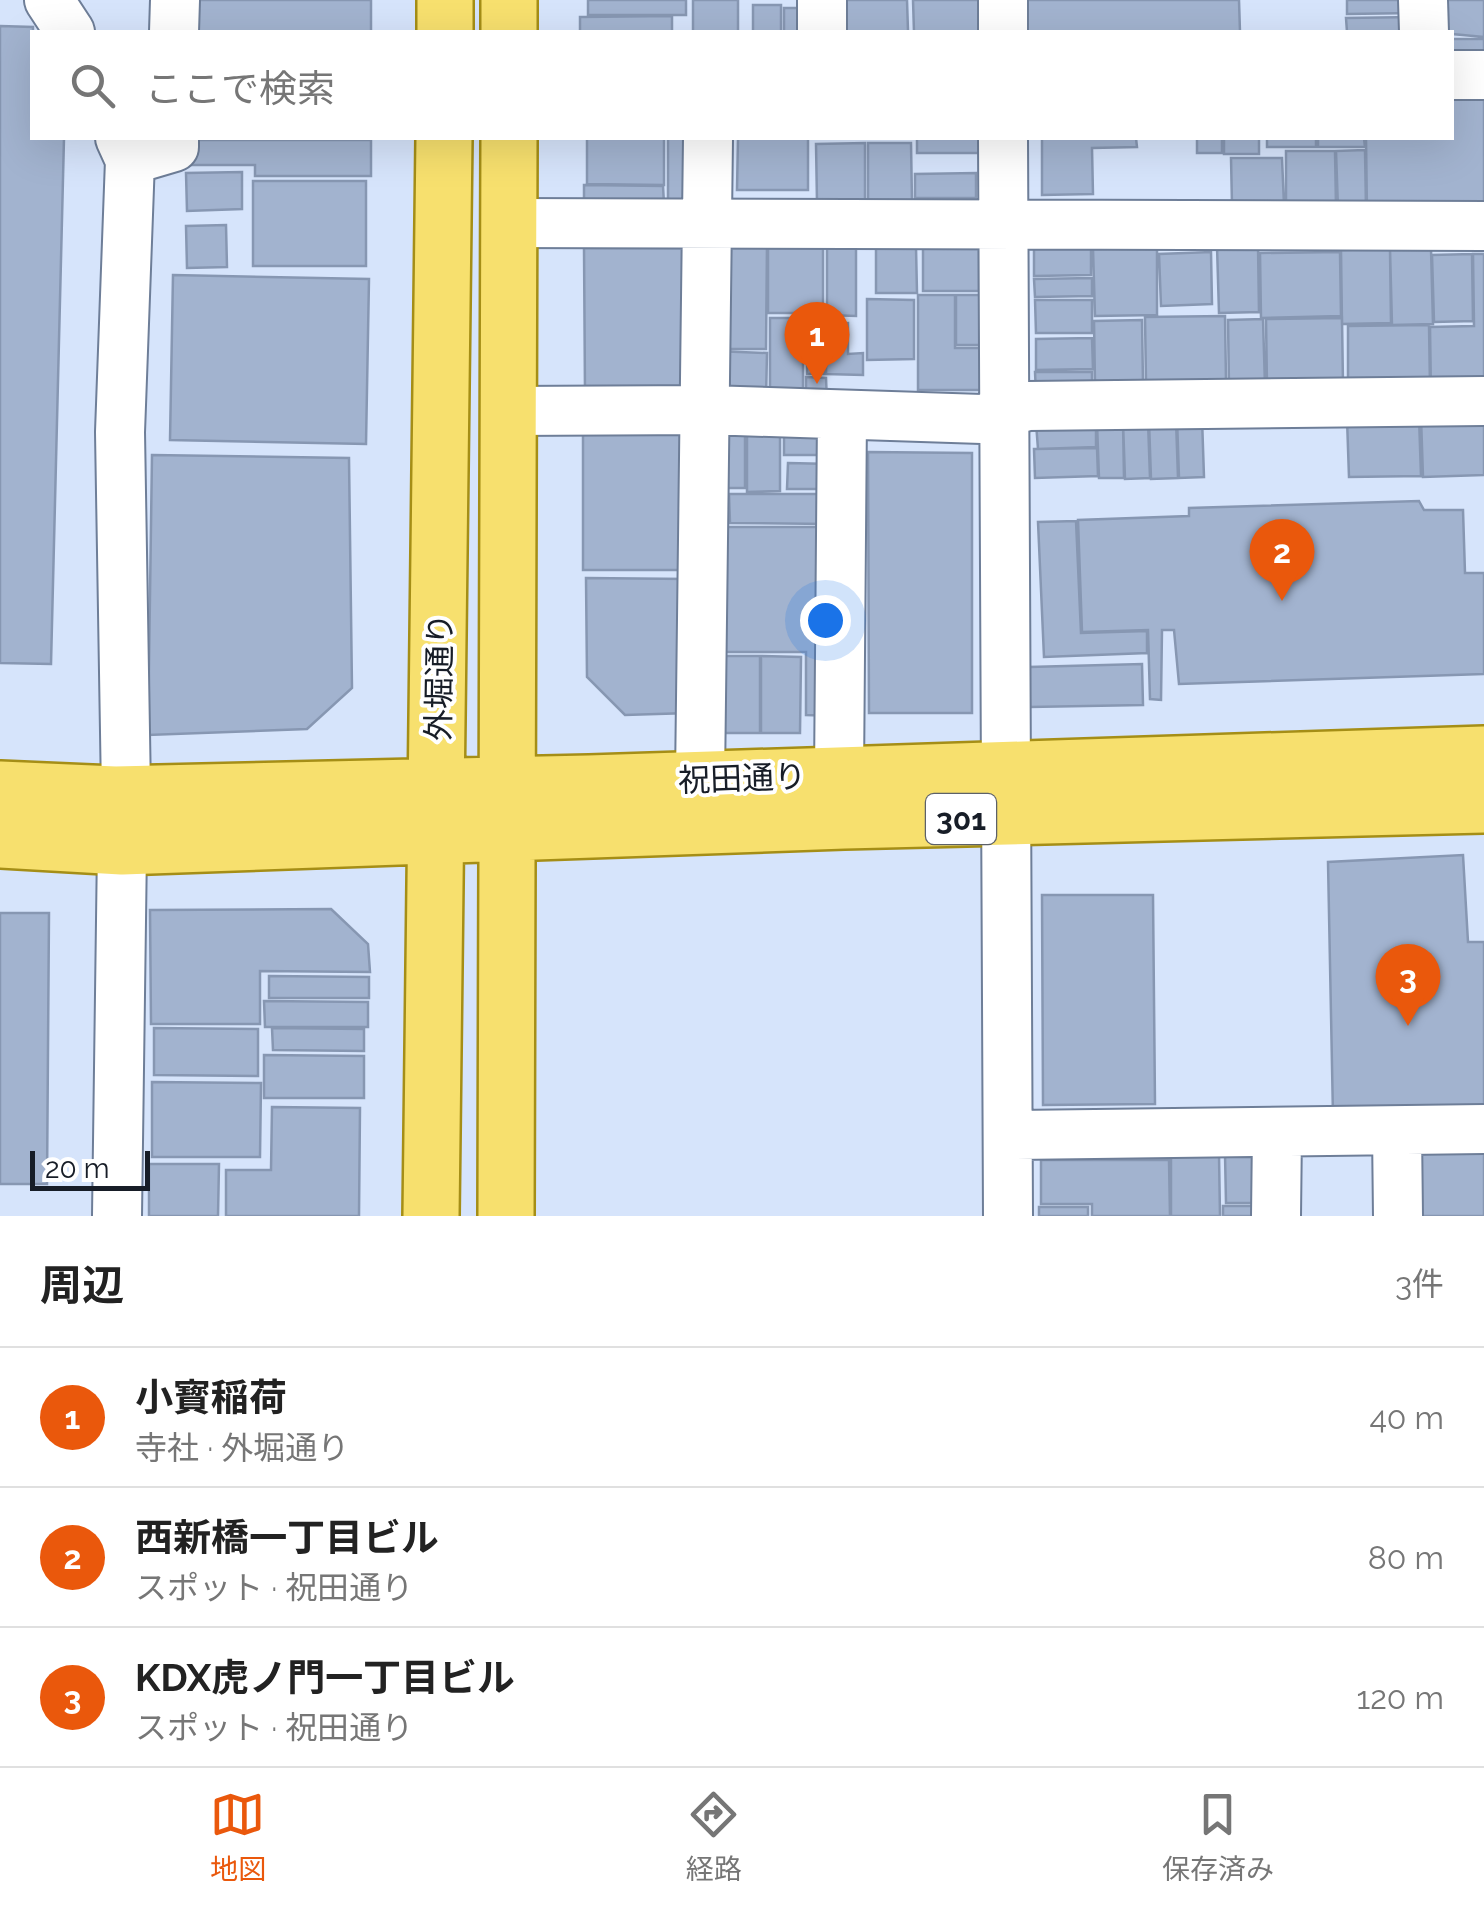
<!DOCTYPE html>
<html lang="ja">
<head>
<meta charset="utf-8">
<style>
	body { margin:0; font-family:Raleway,"Noto Sans JP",sans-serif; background:#f6f6f6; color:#222 }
	.scale { position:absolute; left:30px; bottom:25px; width:120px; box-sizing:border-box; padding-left:10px; border:5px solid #171d27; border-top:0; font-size:28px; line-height:35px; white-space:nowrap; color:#171d27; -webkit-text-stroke:8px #fff; paint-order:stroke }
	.you { position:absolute; left:825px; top:620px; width:35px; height:35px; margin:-25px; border:8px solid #fff; border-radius:50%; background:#1a73e8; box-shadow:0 0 0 15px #1a73e833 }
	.badge { display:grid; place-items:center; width:65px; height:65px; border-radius:50%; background:#ea580c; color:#fff; font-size:32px; font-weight:700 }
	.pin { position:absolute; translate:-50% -82px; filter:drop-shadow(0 2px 5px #0008) }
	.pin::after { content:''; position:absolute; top:52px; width:35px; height:30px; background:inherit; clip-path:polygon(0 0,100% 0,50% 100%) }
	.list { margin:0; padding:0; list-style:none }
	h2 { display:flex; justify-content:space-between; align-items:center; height:130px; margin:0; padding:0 40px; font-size:42px }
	h2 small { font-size:32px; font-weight:400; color:#767676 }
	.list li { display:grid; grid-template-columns:65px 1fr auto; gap:30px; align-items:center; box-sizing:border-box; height:140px; padding:0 40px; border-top:2px solid #e0e0e0 }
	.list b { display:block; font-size:38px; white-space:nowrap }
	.list p { margin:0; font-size:32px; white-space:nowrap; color:#767676 }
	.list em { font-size:32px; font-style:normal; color:#767676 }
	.icon { flex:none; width:55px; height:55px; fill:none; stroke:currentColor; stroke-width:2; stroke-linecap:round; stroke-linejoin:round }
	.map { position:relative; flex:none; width:1484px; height:1216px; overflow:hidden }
	.search { position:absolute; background:#fff; box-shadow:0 10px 40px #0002; left:30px; right:30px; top:30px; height:110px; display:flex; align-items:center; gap:25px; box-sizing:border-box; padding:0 35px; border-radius:0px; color:#767676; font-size:38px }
	.sheet { height:550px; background:#fff }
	nav { display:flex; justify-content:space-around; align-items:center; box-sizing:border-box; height:140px; border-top:2px solid #e0e0e0; background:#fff; font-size:28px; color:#767676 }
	nav a { display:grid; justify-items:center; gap:5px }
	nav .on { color:#ea580c }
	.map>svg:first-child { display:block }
	.building { fill:#a2b3cf; stroke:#8797b2; stroke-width:2.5 }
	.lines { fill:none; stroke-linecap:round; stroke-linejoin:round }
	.minor-casing { stroke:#6e7e98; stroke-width:52 }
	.major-casing { stroke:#a58e16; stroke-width:60 }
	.minor { stroke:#fff; stroke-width:48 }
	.major { stroke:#f7e06e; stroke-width:55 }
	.labels { text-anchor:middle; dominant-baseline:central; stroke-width:8; stroke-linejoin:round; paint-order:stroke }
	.shield { fill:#fff; stroke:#5d6168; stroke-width:2.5 }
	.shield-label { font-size:30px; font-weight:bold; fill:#171d27 }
	.street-label { font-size:32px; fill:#171d27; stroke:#fff }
</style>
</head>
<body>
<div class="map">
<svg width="1484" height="1216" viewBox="0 0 1484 1216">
	<rect width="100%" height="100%" fill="#d6e4fb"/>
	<path class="building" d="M 193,0 L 371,0 L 371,32 L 193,32 Z
		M 588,0 L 686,0 L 686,15 L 588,15 Z
		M 693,0 L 738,0 L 738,32 L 693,32 Z
		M 844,0 L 907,0 L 908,31 L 845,32 Z
		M 913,0 L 988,0 L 989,32 L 914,32 Z
		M 1024,0 L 1239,0 L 1240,32 L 1025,32 Z
		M 1347,0 L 1414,0 L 1414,13 L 1347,14 Z
		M 1431,0 L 1484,0 L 1484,37 L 1431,32 Z
		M 753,5 L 781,5 L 781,32 L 753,32 Z
		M 784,8 L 815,8 L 815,32 L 784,32 Z
		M 672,16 L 672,32 L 580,32 L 580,17 Z
		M 1414,17 L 1414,32 L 1347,32 L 1346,18 Z
		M 0,26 L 33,27 L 32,138 L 64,138 L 51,664 L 0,663 Z
		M 1452,39 L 1484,39 L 1484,66 L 1452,67 Z
		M 1452,96 L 1484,96 L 1484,211 L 1367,213 L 1366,138 L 1452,138 Z
		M 587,138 L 664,138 L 664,185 L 587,184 Z
		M 668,138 L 698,138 L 697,204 L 668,203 Z
		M 738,138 L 808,138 L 808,190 L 737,190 Z
		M 917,138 L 980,138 L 980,153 L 917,153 Z
		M 1042,138 L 1136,138 L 1137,147 L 1092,148 L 1093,194 L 1042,195 Z
		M 1197,138 L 1222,138 L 1222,153 L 1197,153 Z
		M 1224,138 L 1259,138 L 1259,154 L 1224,154 Z
		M 1267,138 L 1316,138 L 1316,147 L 1267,147 Z
		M 1318,138 L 1364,138 L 1365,147 L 1318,147 Z
		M 190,140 L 371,140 L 371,176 L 255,176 L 255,165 L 190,165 Z
		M 865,143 L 865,202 L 817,202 L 816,144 Z
		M 868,143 L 911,143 L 912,201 L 868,201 Z
		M 1365,150 L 1366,209 L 1338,209 L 1336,151 Z
		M 1286,151 L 1335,151 L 1336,207 L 1286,208 Z
		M 1231,158 L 1282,158 L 1284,205 L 1232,205 Z
		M 242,172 L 242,209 L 187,211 L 186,173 Z
		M 976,173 L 976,198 L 915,198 L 915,174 Z
		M 253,181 L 366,181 L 366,266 L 253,266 Z
		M 584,185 L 663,186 L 664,204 L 584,203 Z
		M 226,225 L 227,267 L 187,268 L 186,226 Z
		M 767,245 L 766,349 L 713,349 L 722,247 Z
		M 923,245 L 979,245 L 979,291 L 923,291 Z
		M 1091,245 L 1091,275 L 1034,276 L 1034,246 Z
		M 1258,245 L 1259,312 L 1219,313 L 1217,246 Z
		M 876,247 L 916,247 L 917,293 L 876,293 Z
		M 584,248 L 696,248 L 696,395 L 585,394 Z
		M 768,248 L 823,248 L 823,313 L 768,313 Z
		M 827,248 L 856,248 L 856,316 L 827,315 Z
		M 1157,248 L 1157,315 L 1095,316 L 1093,249 Z
		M 1390,249 L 1431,249 L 1433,324 L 1392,325 Z
		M 1390,249 L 1391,323 L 1342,324 L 1341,250 Z
		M 1211,252 L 1212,304 L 1161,306 L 1159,254 Z
		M 1340,252 L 1341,316 L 1261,318 L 1260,253 Z
		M 1472,254 L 1473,321 L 1434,322 L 1432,255 Z
		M 1473,254 L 1484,254 L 1484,394 L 1431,395 L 1430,327 L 1474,326 Z
		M 173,275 L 369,279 L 366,444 L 170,440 Z
		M 1092,278 L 1092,296 L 1035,297 L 1034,279 Z
		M 918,295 L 955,295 L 955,348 L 982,348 L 982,390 L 918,390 Z
		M 956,295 L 984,295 L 984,345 L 956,345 Z
		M 867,299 L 914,300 L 914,359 L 867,360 Z
		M 1035,300 L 1092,300 L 1092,333 L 1036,333 Z
		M 1225,316 L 1226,381 L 1146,382 L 1145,317 Z
		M 770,318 L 803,318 L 803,396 L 770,396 Z
		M 1342,318 L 1343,385 L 1267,386 L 1266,319 Z
		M 807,319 L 824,319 L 825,374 L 807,374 Z
		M 1263,319 L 1265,386 L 1229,387 L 1228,320 Z
		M 1142,320 L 1143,383 L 1095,384 L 1094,321 Z
		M 848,323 L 848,354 L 863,353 L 863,375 L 826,374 L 827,324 Z
		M 1429,325 L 1430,387 L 1348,388 L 1348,326 Z
		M 1092,338 L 1093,369 L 1036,370 L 1036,339 Z
		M 715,351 L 767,353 L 766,398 L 715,390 Z
		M 1035,372 L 1092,372 L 1092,393 L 1036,394 Z
		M 806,377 L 826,378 L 827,402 L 806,403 Z
		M 1484,415 L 1484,475 L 1423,477 L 1421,417 Z
		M 1419,417 L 1421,476 L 1349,477 L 1347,419 Z
		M 1177,418 L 1202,418 L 1204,477 L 1179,478 Z
		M 1176,420 L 1178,478 L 1151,479 L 1149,421 Z
		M 1096,421 L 1096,447 L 1038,449 L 1036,423 Z
		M 1148,421 L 1150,478 L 1125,479 L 1123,422 Z
		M 1123,422 L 1124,478 L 1099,478 L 1097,423 Z
		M 583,426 L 694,426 L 695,570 L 583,570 Z
		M 784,427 L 834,427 L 834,455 L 784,455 Z
		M 747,430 L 780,430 L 780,491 L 747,492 Z
		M 724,431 L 745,432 L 745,488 L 724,488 Z
		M 1097,448 L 1098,476 L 1035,478 L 1034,449 Z
		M 868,452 L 972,453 L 972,713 L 869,713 Z
		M 152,455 L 349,458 L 352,688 L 307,729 L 148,735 Z
		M 788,463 L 831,464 L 832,489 L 787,489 Z
		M 729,494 L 828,494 L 828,524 L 730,523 Z
		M 1419,501 L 1424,510 L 1463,510 L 1465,573 L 1484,573 L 1484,674 L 1179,684 L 1174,630 L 1162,630 L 1161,700 L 1150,699 L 1148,630 L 1082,632 L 1078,520 L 1189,516 L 1189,508 Z
		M 1076,521 L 1081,633 L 1147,631 L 1147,653 L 1044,657 L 1038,522 Z
		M 726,527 L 838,527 L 837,716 L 806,715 L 806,652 L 725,652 Z
		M 586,578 L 688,579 L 689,713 L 625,715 L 587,677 Z
		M 722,656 L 760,656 L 760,733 L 721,733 Z
		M 761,656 L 801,657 L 800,733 L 761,733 Z
		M 1142,664 L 1143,705 L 1030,707 L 1029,667 Z
		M 1463,855 L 1468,942 L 1484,942 L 1484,1110 L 1333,1116 L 1328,862 Z
		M 1042,895 L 1153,895 L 1155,1104 L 1043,1105 Z
		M 331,909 L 368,944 L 370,972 L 260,971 L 260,1024 L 151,1024 L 150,910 Z
		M 0,913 L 49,913 L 47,1184 L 0,1184 Z
		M 269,976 L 369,977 L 369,998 L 269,998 Z
		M 264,1001 L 368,1002 L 368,1027 L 265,1027 Z
		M 154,1028 L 258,1029 L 258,1076 L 154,1075 Z
		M 272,1028 L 364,1029 L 364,1051 L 273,1050 Z
		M 264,1055 L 364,1056 L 364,1098 L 264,1098 Z
		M 152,1082 L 261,1083 L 260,1157 L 152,1157 Z
		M 272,1107 L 360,1108 L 359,1216 L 226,1216 L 226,1170 L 271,1170 Z
		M 1412,1152 L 1484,1152 L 1484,1216 L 1412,1216 Z
		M 1171,1154 L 1219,1154 L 1220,1216 L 1171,1216 Z
		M 1225,1154 L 1266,1154 L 1266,1203 L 1226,1203 Z
		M 1041,1160 L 1169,1160 L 1170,1216 L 1092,1216 L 1092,1204 L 1041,1204 Z
		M 149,1164 L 219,1164 L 218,1216 L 149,1216 Z
		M 1223,1206 L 1264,1206 L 1264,1216 L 1223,1216 Z
		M 1039,1207 L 1088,1207 L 1088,1216 L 1039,1216 Z"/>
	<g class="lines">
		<defs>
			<path id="minor" d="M 49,0 L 70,32
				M 1423,0 L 1424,32
				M 174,32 L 175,0
				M 822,32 L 822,0
				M 1003,32 L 1003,0
				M 1452,75 L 1484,75
				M 120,138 L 130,160 L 120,432 L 126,792
				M 1003,138 L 1008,1216
				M 130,160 L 174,147 L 174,138
				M 509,223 L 1484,226
				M 509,411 L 707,410 L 982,419 L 1028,406 L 1484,401
				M 839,776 L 842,415
				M 700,780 L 708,138
				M 1397,1131 L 1398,1216
				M 1008,1135 L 1484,1129
				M 117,1216 L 122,847
				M 1276,1216 L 1277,1132"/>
			<path id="major" d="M 445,32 L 445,0
				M 509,32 L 509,0
				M 0,789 L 115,794 L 589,783 L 1484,754
				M 0,840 L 122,847 L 844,821 L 1484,805
				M 431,1216 L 444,138
				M 506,1216 L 509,138"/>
		</defs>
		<use href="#minor" class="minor-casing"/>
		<use href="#major" class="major-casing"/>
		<use href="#minor" class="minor"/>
		<use href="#major" class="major"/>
	</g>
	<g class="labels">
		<rect class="shield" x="926" y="794" width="70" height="50" rx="8"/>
		<g class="shield-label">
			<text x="961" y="819">301</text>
		</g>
		<g class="street-label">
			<text transform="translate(439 677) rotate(-89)">外堀通り</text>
			<text transform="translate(742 778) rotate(-2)">祝田通り</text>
		</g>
	</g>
</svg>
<div class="scale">20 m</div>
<div class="you"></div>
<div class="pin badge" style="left:817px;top:384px">1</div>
<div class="pin badge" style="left:1282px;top:601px">2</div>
<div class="pin badge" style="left:1408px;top:1026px">3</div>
<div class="search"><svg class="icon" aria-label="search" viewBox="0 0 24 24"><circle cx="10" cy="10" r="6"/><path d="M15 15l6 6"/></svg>ここで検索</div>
</div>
<section class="sheet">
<h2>周辺<small>3件</small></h2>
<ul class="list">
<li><span class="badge">1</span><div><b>小寳稲荷</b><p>寺社 · 外堀通り</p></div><em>40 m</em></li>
<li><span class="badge">2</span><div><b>西新橋一丁目ビル</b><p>スポット · 祝田通り</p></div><em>80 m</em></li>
<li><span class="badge">3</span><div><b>KDX虎ノ門一丁目ビル</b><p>スポット · 祝田通り</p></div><em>120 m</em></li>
</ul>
</section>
<nav>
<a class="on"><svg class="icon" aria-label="map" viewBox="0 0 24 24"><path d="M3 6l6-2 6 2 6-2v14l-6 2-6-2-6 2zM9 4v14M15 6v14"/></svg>地図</a>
<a><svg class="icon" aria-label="directions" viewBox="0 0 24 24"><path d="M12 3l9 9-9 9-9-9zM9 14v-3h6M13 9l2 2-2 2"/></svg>経路</a>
<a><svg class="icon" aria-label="saved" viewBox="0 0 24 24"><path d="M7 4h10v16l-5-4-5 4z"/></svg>保存済み</a>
</nav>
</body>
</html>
